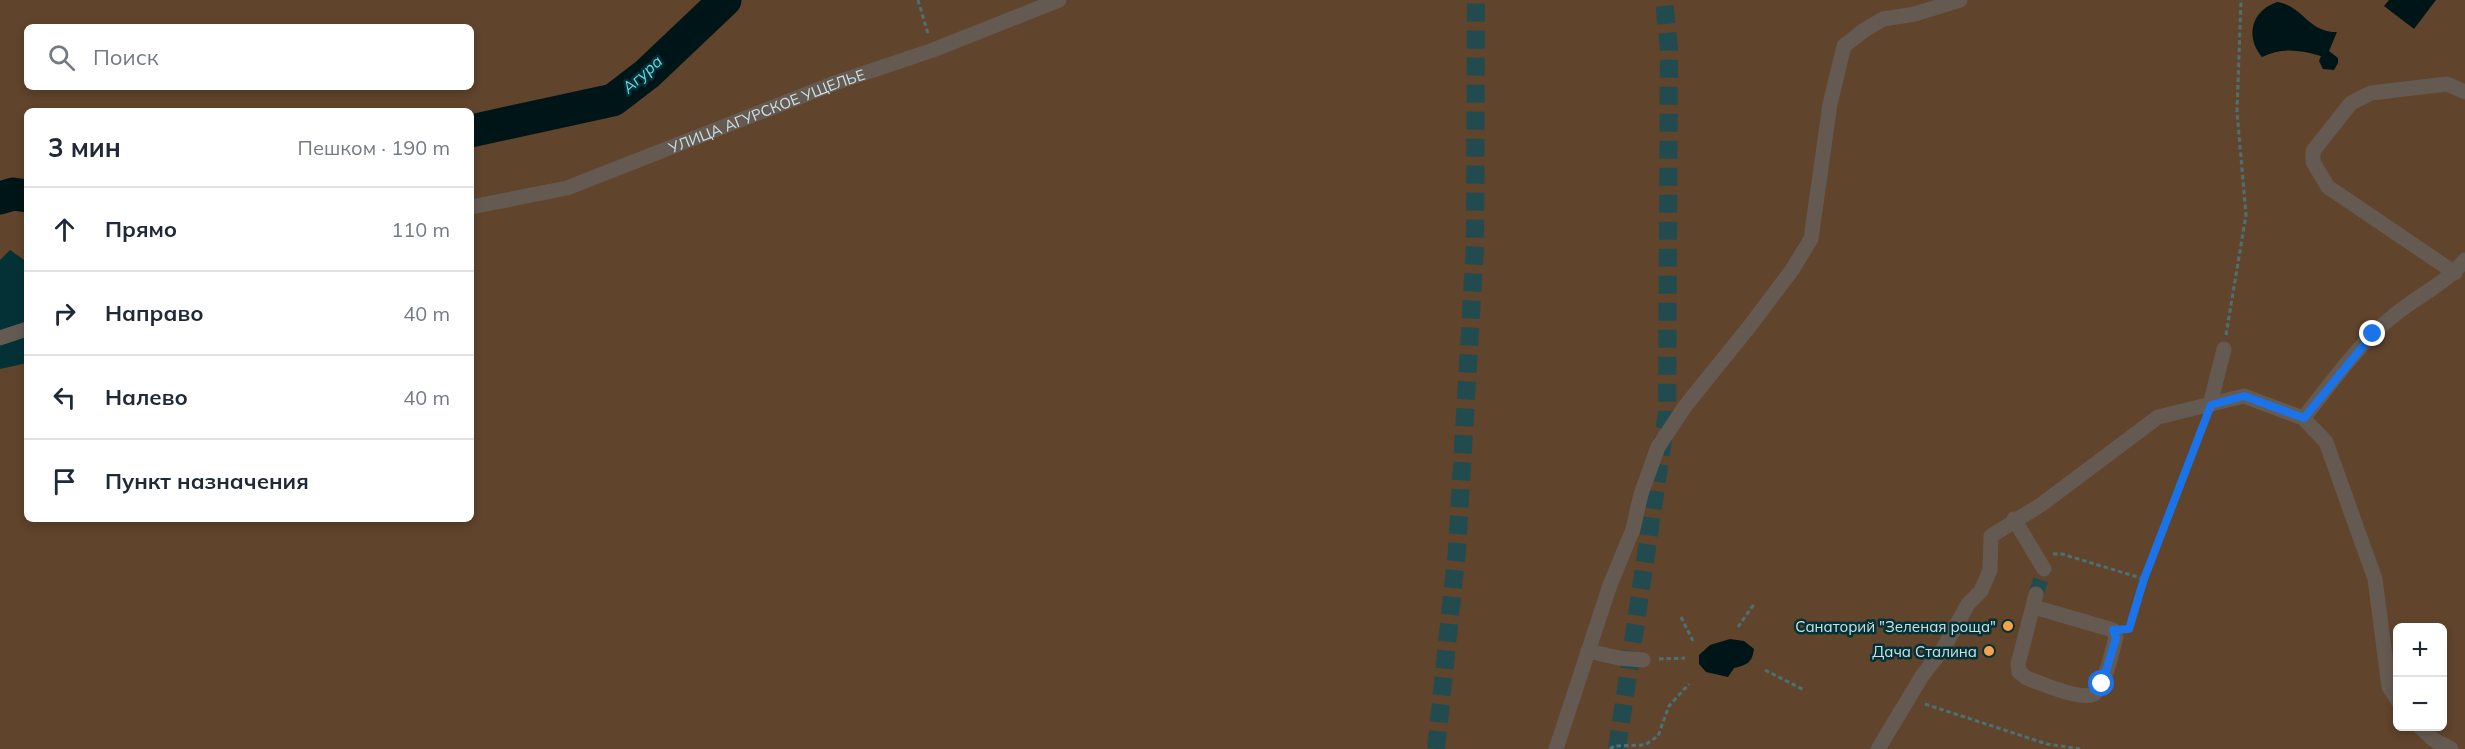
<!DOCTYPE html>
<html lang="ru">
<head>
<meta charset="utf-8">
<style>
	body { margin:0; font-family:Mulish,sans-serif; background:#f6f6f7; color:#1f2937 }
	.controls { position:absolute; right:18px; bottom:18px; display:grid; overflow:hidden; border-radius:9px; box-shadow:0 3px 9px #0003 }
	.controls button { width:54px; height:54px; display:grid; place-items:center; padding:0; border:0; border-bottom:2px solid #e0e1e3; background:#fff; color:#1f2937; font:30px sans-serif }
	.stop { position:absolute; width:18px; height:18px; margin:-14px; border:4px solid #1a73e8; border-radius:50%; background:#fff }
	.stop.end { background:#1a73e8; border-color:#fff; box-shadow:0 2px 6px #0008 }
	.list { margin:0; padding:0; list-style:none }
	h2 { display:flex; justify-content:space-between; align-items:center; height:78px; margin:0; padding:0 24px; font-size:26px }
	h2 small { font-size:20px; font-weight:400; color:#747a83 }
	.list li { display:grid; grid-template-columns:39px 1fr auto; gap:18px; align-items:center; box-sizing:border-box; height:84px; padding:0 24px; border-top:2px solid #e0e1e3 }
	.list b { display:block; font-size:22px; white-space:nowrap }
	.list em { font-size:20px; font-style:normal; color:#747a83 }
	.icon { flex:none; width:33px; height:33px; fill:none; stroke:currentColor; stroke-width:2; stroke-linecap:round; stroke-linejoin:round }
	.map { position:relative; flex:none; width:2465px; height:749px; overflow:hidden }
	.search { position:absolute; background:#fff; box-shadow:0 3px 9px #0003; left:24px; top:24px; width:450px; height:66px; display:flex; align-items:center; gap:15px; box-sizing:border-box; padding:0 21px; border-radius:9px; color:#747a83; font-size:22px }
	.panel { position:absolute; background:#fff; box-shadow:0 3px 9px #0003; left:24px; top:108px; width:450px; height:414px; border-radius:9px }
	.map>svg:first-child { display:block }
	.green { fill:#60442c; fill-rule:evenodd }
	.water { fill:#001518 }
	.lines { fill:none; stroke-linecap:round; stroke-linejoin:round }
	.river { stroke:#001518; stroke-width:33 }
	.minor-tunnel { stroke:#224b50; stroke-width:15; stroke-dasharray:15 8; stroke-linecap:butt }
	.highway-tunnel { stroke:#224b50; stroke-width:18; stroke-dasharray:18 9; stroke-linecap:butt }
	.path { stroke:#4c7175; stroke-width:3; stroke-dasharray:4.5 3; stroke-linecap:butt }
	.minor { stroke:#655a51; stroke-width:15 }
	.route { stroke:#1a73e8; stroke-width:8 }
	.poi-dot { fill:#f9a04c; stroke:#043136; stroke-width:2 }
	.labels { text-anchor:middle; dominant-baseline:central; stroke-width:5; stroke-linejoin:round; paint-order:stroke }
	.street-label { font-size:15px; fill:#cce1e4; stroke:#043136 }
	.poi-label { font-size:15px; fill:#cce1e4; stroke:#043136; text-anchor:end }
	.water-label { font-size:16px; font-style:italic; fill:#67d8e6; stroke:#043136 }
</style>
</head>
<body>
<div class="map">
<svg width="2465" height="749" viewBox="0 0 2465 749">
	<rect width="100%" height="100%" fill="#043136"/>
	<path class="green" d="M 0,0 L 2465,0 L 2465,749 L 0,749 L 0,369 L 27,363 L 27,519 L 471,519 L 471,111 L 27,111 L 27,262 L 10,250 L 0,260 ZM 27,27 L 471,27 L 471,87 L 27,87 ZM 2398,628 L 2442,628 L 2442,726 L 2398,726 Z"/>
	<path class="water" d="M 2389,0 L 2436,0 L 2414,29 L 2384,6 Z
		M 2277,2 C 2304,6 2307,32 2337,32 L 2329,51 L 2338,58 L 2338,63 L 2334,70 L 2323,69 L 2319,61 L 2321,56 C 2300,50 2282,47 2262,57 C 2245,37 2251,11 2277,2 Z
		M 1730,639 L 1744,641 L 1754,649 C 1752,663 1747,665 1734,668 L 1728,677 L 1706,672 L 1699,664 L 1699,655 L 1710,645 Z"/>
	<g class="lines">
		<path class="river" d="M 471,131 L 613,100 L 647,74 L 725,0
			M 0,198 L 13,194 L 27,196"/>
		<path class="minor-tunnel" d="M 2036,594 L 2044,569"/>
		<path class="highway-tunnel" d="M 1436,749 L 1457,549 L 1475,246 L 1476,0
			M 1617,749 L 1667,413 L 1669,50 L 1664,0"/>
		<path class="path" d="M 918,0 L 928,34
			M 2226,335 L 2246,215 L 2237,112 L 2241,0
			M 2053,554 L 2062,554 L 2144,579 L 2129,628
			M 2144,579 L 2203,424
			M 1681,617 L 1693,641
			M 1738,627 L 1754,604
			M 1659,659 L 1685,658
			M 1765,670 L 1804,690
			M 1925,704 L 2047,744 L 2081,749
			M 1610,749 L 1614,746 L 1645,745 L 1658,736 L 1669,706 L 1689,684"/>
		<g class="minor">
			<path id="s1" d="M 471,207 L 567,188 L 835,83 L 933,50 L 1059,0"/>
			<path d="M 2455,273 L 2328,187 L 2313,162 L 2313,151 L 2351,103 L 2371,93 L 2447,84 L 2465,92"/>
			<path d="M 0,338 L 27,329"/>
			<path d="M 2210,405 L 2224,349"/>
			<path d="M 2303,418 C 2331,384 2358,344 2392,317 C 2416,297 2445,284 2465,260"/>
			<path d="M 2014,519 L 2044,569"/>
			<path d="M 2034,607 L 2113,630 L 2116,637 C 2112,651 2105,687 2094,694 C 2082,701 2040,683 2027,678 L 2019,672 L 2018,664 L 2036,594"/>
			<path d="M 1588,651 L 1619,658 L 1643,660"/>
			<path d="M 2419,726 L 2434,740 L 2451,749"/>
			<path d="M 1556,749 L 1610,585 L 1633,529 L 1641,494 L 1658,447 L 1686,405 L 1749,327 L 1792,270 L 1811,239 L 1830,104 L 1844,46 L 1863,31 L 1883,19 L 1915,14 L 1960,0"/>
			<path d="M 1878,749 L 1922,676 L 1943,649 L 1968,604 L 1981,591 L 1990,570 L 1991,536 L 2042,504 L 2158,417 L 2244,396 L 2303,418 L 2326,442 L 2375,579 L 2389,687 L 2398,701"/>
		</g>
	</g>
	<g class="lines">
		<path class="route" d="M 2102,684 L 2116,638 L 2113,630 L 2129,629 L 2144,579 L 2211,405 L 2244,396 L 2304,418 L 2373,334"/>
	</g>
	<g class="poi-dot">
		<circle cx="2008" cy="626" r="6"/>
		<circle cx="1989" cy="651" r="6"/>
	</g>
	<g class="labels">
		<g class="street-label">
			<text stroke="none"><textPath href="#s1" startOffset="312">УЛИЦА АГУРСКОЕ УЩЕЛЬЕ</textPath></text>
		</g>
		<g class="poi-label">
			<text x="1996" y="626">Санаторий "Зеленая роща"</text>
			<text x="1977" y="651">Дача Сталина</text>
		</g>
		<g class="water-label">
			<text transform="translate(642 74) rotate(-42)">Агура</text>
		</g>
	</g>
</svg>
<div class="controls">
<button>+</button>
<button>−</button>
</div>
<div class="stop" style="left:2102px;top:684px"></div>
<div class="stop end" style="left:2373px;top:334px"></div>
<div class="search"><svg class="icon" aria-label="search" viewBox="0 0 24 24"><circle cx="10" cy="10" r="6"/><path d="M15 15l6 6"/></svg>Поиск</div>
<section class="panel">
<h2>3 мин<small>Пешком · 190 m</small></h2>
<ul class="list">
<li><svg class="icon" aria-label="ahead" viewBox="0 0 24 24"><path d="M12 20V5M6 11l6-6 6 6"/></svg><div><b>Прямо</b></div><em>110 m</em></li>
<li><svg class="icon" aria-label="right" viewBox="0 0 24 24"><path d="M7 20v-9h11M14 6l5 5-5 5"/></svg><div><b>Направо</b></div><em>40 m</em></li>
<li><svg class="icon" aria-label="left" viewBox="0 0 24 24"><path d="M17 20v-9H6M10 6l-5 5 5 5"/></svg><div><b>Налево</b></div><em>40 m</em></li>
<li><svg class="icon" aria-label="arrive" viewBox="0 0 24 24"><path d="M6 21V4h12l-3 4 3 4H6"/></svg><div><b>Пункт назначения</b></div></li>
</ul>
</section>
</div>
</body>
</html>
